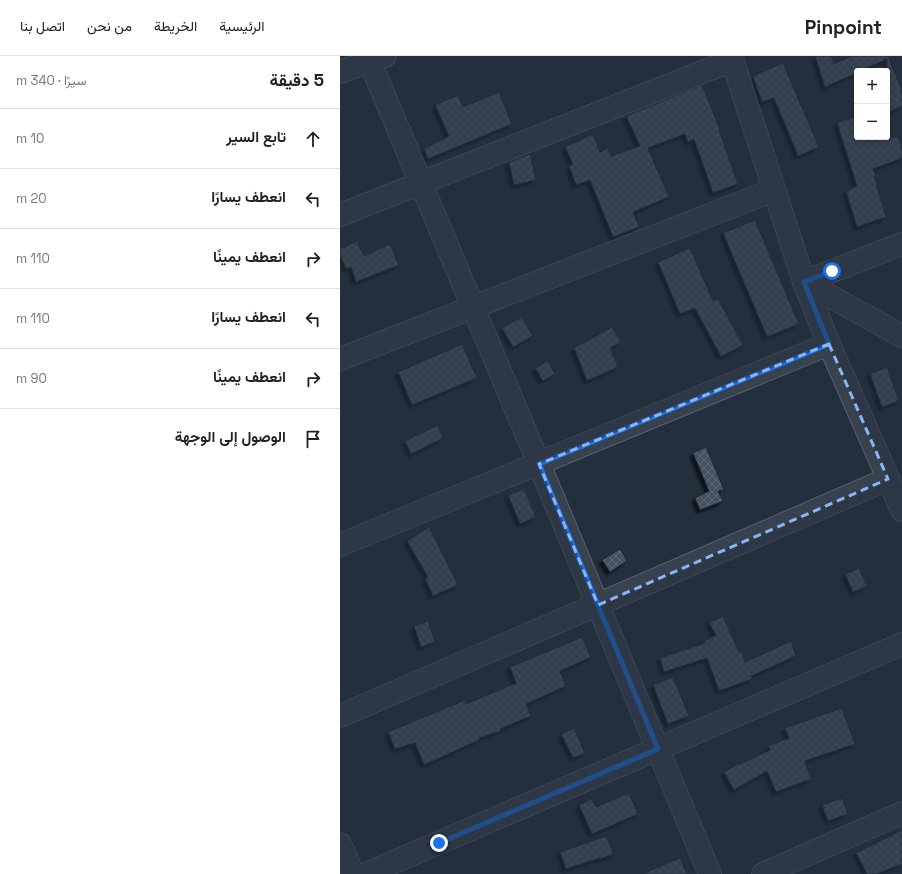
<!DOCTYPE html>
<html lang="ar">
<head>
<meta charset="utf-8">
<style>
	body { margin:0; font-family:"Space Grotesk",Vazirmatn,sans-serif; background:#f6f6f6; color:#222; direction:rtl }
	.controls { position:absolute; right:12px; top:12px; display:grid; overflow:hidden; border-radius:4px; box-shadow:0 2px 6px #0003 }
	.controls button { width:36px; height:36px; display:grid; place-items:center; padding:0; border:0; border-bottom:1px solid #e0e0e0; background:#fff; color:#222; font:20px sans-serif }
	.stop { position:absolute; width:12px; height:12px; margin:-9px; border:3px solid #1a73e8; border-radius:50%; background:#fff }
	.stop.end { background:#1a73e8; border-color:#fff; box-shadow:0 1px 4px #0008 }
	.list { margin:0; padding:0; list-style:none }
	h2 { display:flex; justify-content:space-between; align-items:center; height:52px; margin:0; padding:0 16px; font-size:17px }
	h2 small { font-size:13px; font-weight:400; color:#767676 }
	.list li { display:grid; grid-template-columns:26px 1fr auto; gap:12px; align-items:center; box-sizing:border-box; height:60px; padding:0 16px; border-top:1px solid #e0e0e0 }
	.list b { display:block; font-size:15px; white-space:nowrap }
	.list em { font-size:13px; font-style:normal; color:#767676 }
	.icon { flex:none; width:22px; height:22px; fill:none; stroke:currentColor; stroke-width:2; stroke-linecap:round; stroke-linejoin:round }
	.map { position:relative; flex:none; width:562px; height:818px; overflow:hidden; direction:ltr }
	header { display:flex; align-items:center; gap:24px; box-sizing:border-box; height:56px; padding:0 20px; background:#fff; border-bottom:1px solid #e0e0e0 }
	header strong { font-size:19px }
	nav { display:flex; gap:22px; margin-inline-start:auto; font-size:14px }
	main { display:flex }
	aside { flex:1; background:#fff }
	.map>svg:first-child { display:block }
	.building { fill:url(#building-cross-hatch); stroke:#1f2835; filter:url(#shadow) }
	.lines { fill:none; stroke-linecap:round; stroke-linejoin:round }
	.minor-casing { stroke:#565f6c; stroke-width:24 }
	.tertiary-casing { stroke:#565f6c; stroke-width:24 }
	.minor { stroke:#38414e; stroke-width:22 }
	.tertiary { stroke:#38414e; stroke-width:22 }
	.route { stroke:#1a73e8; stroke-width:5 }
	.marked { fill:none; stroke:#8ab4f8; stroke-width:3; stroke-dasharray:8 5; stroke-linejoin:round }
</style>
</head>
<body>
<header>
<strong>Pinpoint</strong>
<nav><a>الرئيسية</a><a>الخريطة</a><a>من نحن</a><a>اتصل بنا</a></nav>
</header>
<main>
<div class="map">
<svg width="562" height="818" viewBox="0 0 562 818">
	<defs>
		<pattern id="building-cross-hatch" width="8" height="8" patternUnits="userSpaceOnUse"><rect width="8" height="8" fill="#455162"/><path d="M0 0l8 8M0 8l8-8" fill="none" stroke="#5d6877"/></pattern>
		<filter id="shadow"><feDropShadow dx="-3.5" dy="3.5" stdDeviation="1" flood-color="#0009"/></filter>
	</defs>
	<rect width="100%" height="100%" fill="#242f3e"/>
	<path class="building" d="M 475,0 L 491,0 L 494,8 L 511,0 L 554,0 L 549,2 L 562,35 L 562,50 L 547,57 L 547,3 L 521,15 L 517,15 L 517,17 L 485,31 Z
		M 443,7 L 479,91 L 458,100 L 434,42 L 422,46 L 413,20 Z
		M 362,29 L 380,73 L 379,74 L 398,128 L 373,137 L 354,83 L 348,86 L 345,78 L 308,92 L 329,141 L 293,156 L 299,171 L 273,181 L 250,124 L 236,129 L 229,110 L 233,108 L 225,91 L 253,78 L 260,96 L 268,92 L 271,100 L 300,90 L 286,60 Z
		M 159,36 L 172,68 L 88,103 L 84,93 L 109,80 L 95,49 L 118,39 L 123,51 Z
		M 517,60 L 517,81 L 558,81 L 562,92 L 562,102 L 533,113 L 536,120 L 534,120 L 546,161 L 517,171 L 506,135 L 517,130 L 497,67 Z
		M 190,98 L 196,124 L 174,129 L 169,106 Z
		M 415,164 L 459,268 L 427,281 L 383,177 Z
		M 17,185 L 24,200 L 50,188 L 59,209 L 16,226 L 11,211 L 6,213 L 0,199 L 0,193 Z
		M 350,192 L 373,245 L 378,243 L 403,289 L 381,301 L 355,252 L 340,258 L 318,206 Z
		M 182,261 L 193,280 L 173,291 L 162,272 Z
		M 272,271 L 281,286 L 270,292 L 278,311 L 247,325 L 234,292 Z
		M 122,288 L 137,322 L 72,349 L 58,316 Z
		M 208,305 L 215,318 L 203,325 L 195,312 Z
		M 547,311 L 559,345 L 542,351 L 530,318 Z
		M 98,369 L 103,382 L 71,398 L 65,385 Z
		M 366,391 L 384,434 L 378,435 L 383,445 L 360,454 L 355,442 L 369,435 L 353,397 Z
		M 184,433 L 196,461 L 180,468 L 168,439 Z
		M 89,471 L 118,529 L 93,540 L 85,522 L 88,521 L 67,485 Z
		M 280,493 L 287,505 L 270,516 L 262,504 Z
		M 519,512 L 527,530 L 513,536 L 505,518 Z
		M 383,560 L 399,596 L 402,595 L 405,606 L 451,585 L 456,600 L 411,620 L 412,623 L 379,635 L 367,602 L 324,616 L 320,602 L 365,587 L 364,585 L 376,579 L 369,567 Z
		M 88,565 L 95,586 L 81,591 L 74,570 Z
		M 242,581 L 251,601 L 220,615 L 226,630 L 186,648 L 191,660 L 160,673 L 161,675 L 139,682 L 139,684 L 84,709 L 75,687 L 55,693 L 48,676 L 125,644 L 126,648 L 176,627 L 170,611 Z
		M 333,621 L 349,660 L 328,668 L 313,629 Z
		M 502,652 L 515,688 L 465,705 L 471,723 L 436,736 L 427,715 L 394,734 L 384,716 L 400,707 L 401,708 L 430,694 L 428,690 L 449,682 L 445,672 Z
		M 234,672 L 245,697 L 233,702 L 221,678 Z
		M 289,737 L 298,758 L 252,778 L 239,749 L 252,743 L 256,751 Z
		M 502,742 L 508,758 L 488,765 L 482,749 Z
		M 562,774 L 562,808 L 537,818 L 527,818 L 516,797 Z
		M 266,780 L 274,798 L 260,803 L 260,802 L 226,813 L 220,796 Z
		M 340,802 L 347,818 L 302,818 Z"/>
	<g class="lines">
		<defs>
			<path id="minor" d="M 30,6 L 199,408 L 370,818
				M 0,16 L 45,0
				M 0,159 L 393,4
				M 464,226 L 562,280
				M 464,226 L 562,188
				M 0,303 L 434,134
				M 0,489 L 489,288
				M 0,660 L 548,423
				M 0,788 L 13,818
				M 26,818 L 562,588
				M 423,818 L 562,757"/>
			<path id="tertiary" d="M 391,0 L 464,226 L 489,288 L 562,454"/>
		</defs>
		<use href="#minor" class="minor-casing"/>
		<use href="#tertiary" class="tertiary-casing"/>
		<use href="#minor" class="minor"/>
		<use href="#tertiary" class="tertiary"/>
	</g>
	<g class="lines">
		<path class="route" d="M 99,787 L 318,693 L 199,408 L 489,288 L 464,226 L 492,215"/>
	</g>
	<path d="M0 0H562V818H0ZM 489,288 L 548,423 L 258,549 L 199,408 Z" fill="#242f3e" fill-opacity=".55" fill-rule="evenodd"/>
	<path class="marked" d="M 489,288 L 548,423 L 258,549 L 199,408 Z"/>
</svg>
<div class="controls">
<button>+</button>
<button>−</button>
</div>
<div class="stop" style="left:492px;top:215px"></div>
<div class="stop end" style="left:99px;top:787px"></div>
</div>
<aside>
<h2>5 دقيقة<small>سيرًا · 340 m</small></h2>
<ul class="list">
<li><svg class="icon" aria-label="ahead" viewBox="0 0 24 24"><path d="M12 20V5M6 11l6-6 6 6"/></svg><div><b>تابع السير</b></div><em>10 m</em></li>
<li><svg class="icon" aria-label="left" viewBox="0 0 24 24"><path d="M17 20v-9H6M10 6l-5 5 5 5"/></svg><div><b>انعطف يسارًا</b></div><em>20 m</em></li>
<li><svg class="icon" aria-label="right" viewBox="0 0 24 24"><path d="M7 20v-9h11M14 6l5 5-5 5"/></svg><div><b>انعطف يمينًا</b></div><em>110 m</em></li>
<li><svg class="icon" aria-label="left" viewBox="0 0 24 24"><path d="M17 20v-9H6M10 6l-5 5 5 5"/></svg><div><b>انعطف يسارًا</b></div><em>110 m</em></li>
<li><svg class="icon" aria-label="right" viewBox="0 0 24 24"><path d="M7 20v-9h11M14 6l5 5-5 5"/></svg><div><b>انعطف يمينًا</b></div><em>90 m</em></li>
<li><svg class="icon" aria-label="arrive" viewBox="0 0 24 24"><path d="M6 21V4h12l-3 4 3 4H6"/></svg><div><b>الوصول إلى الوجهة</b></div></li>
</ul>
</aside>
</main>
</body>
</html>
